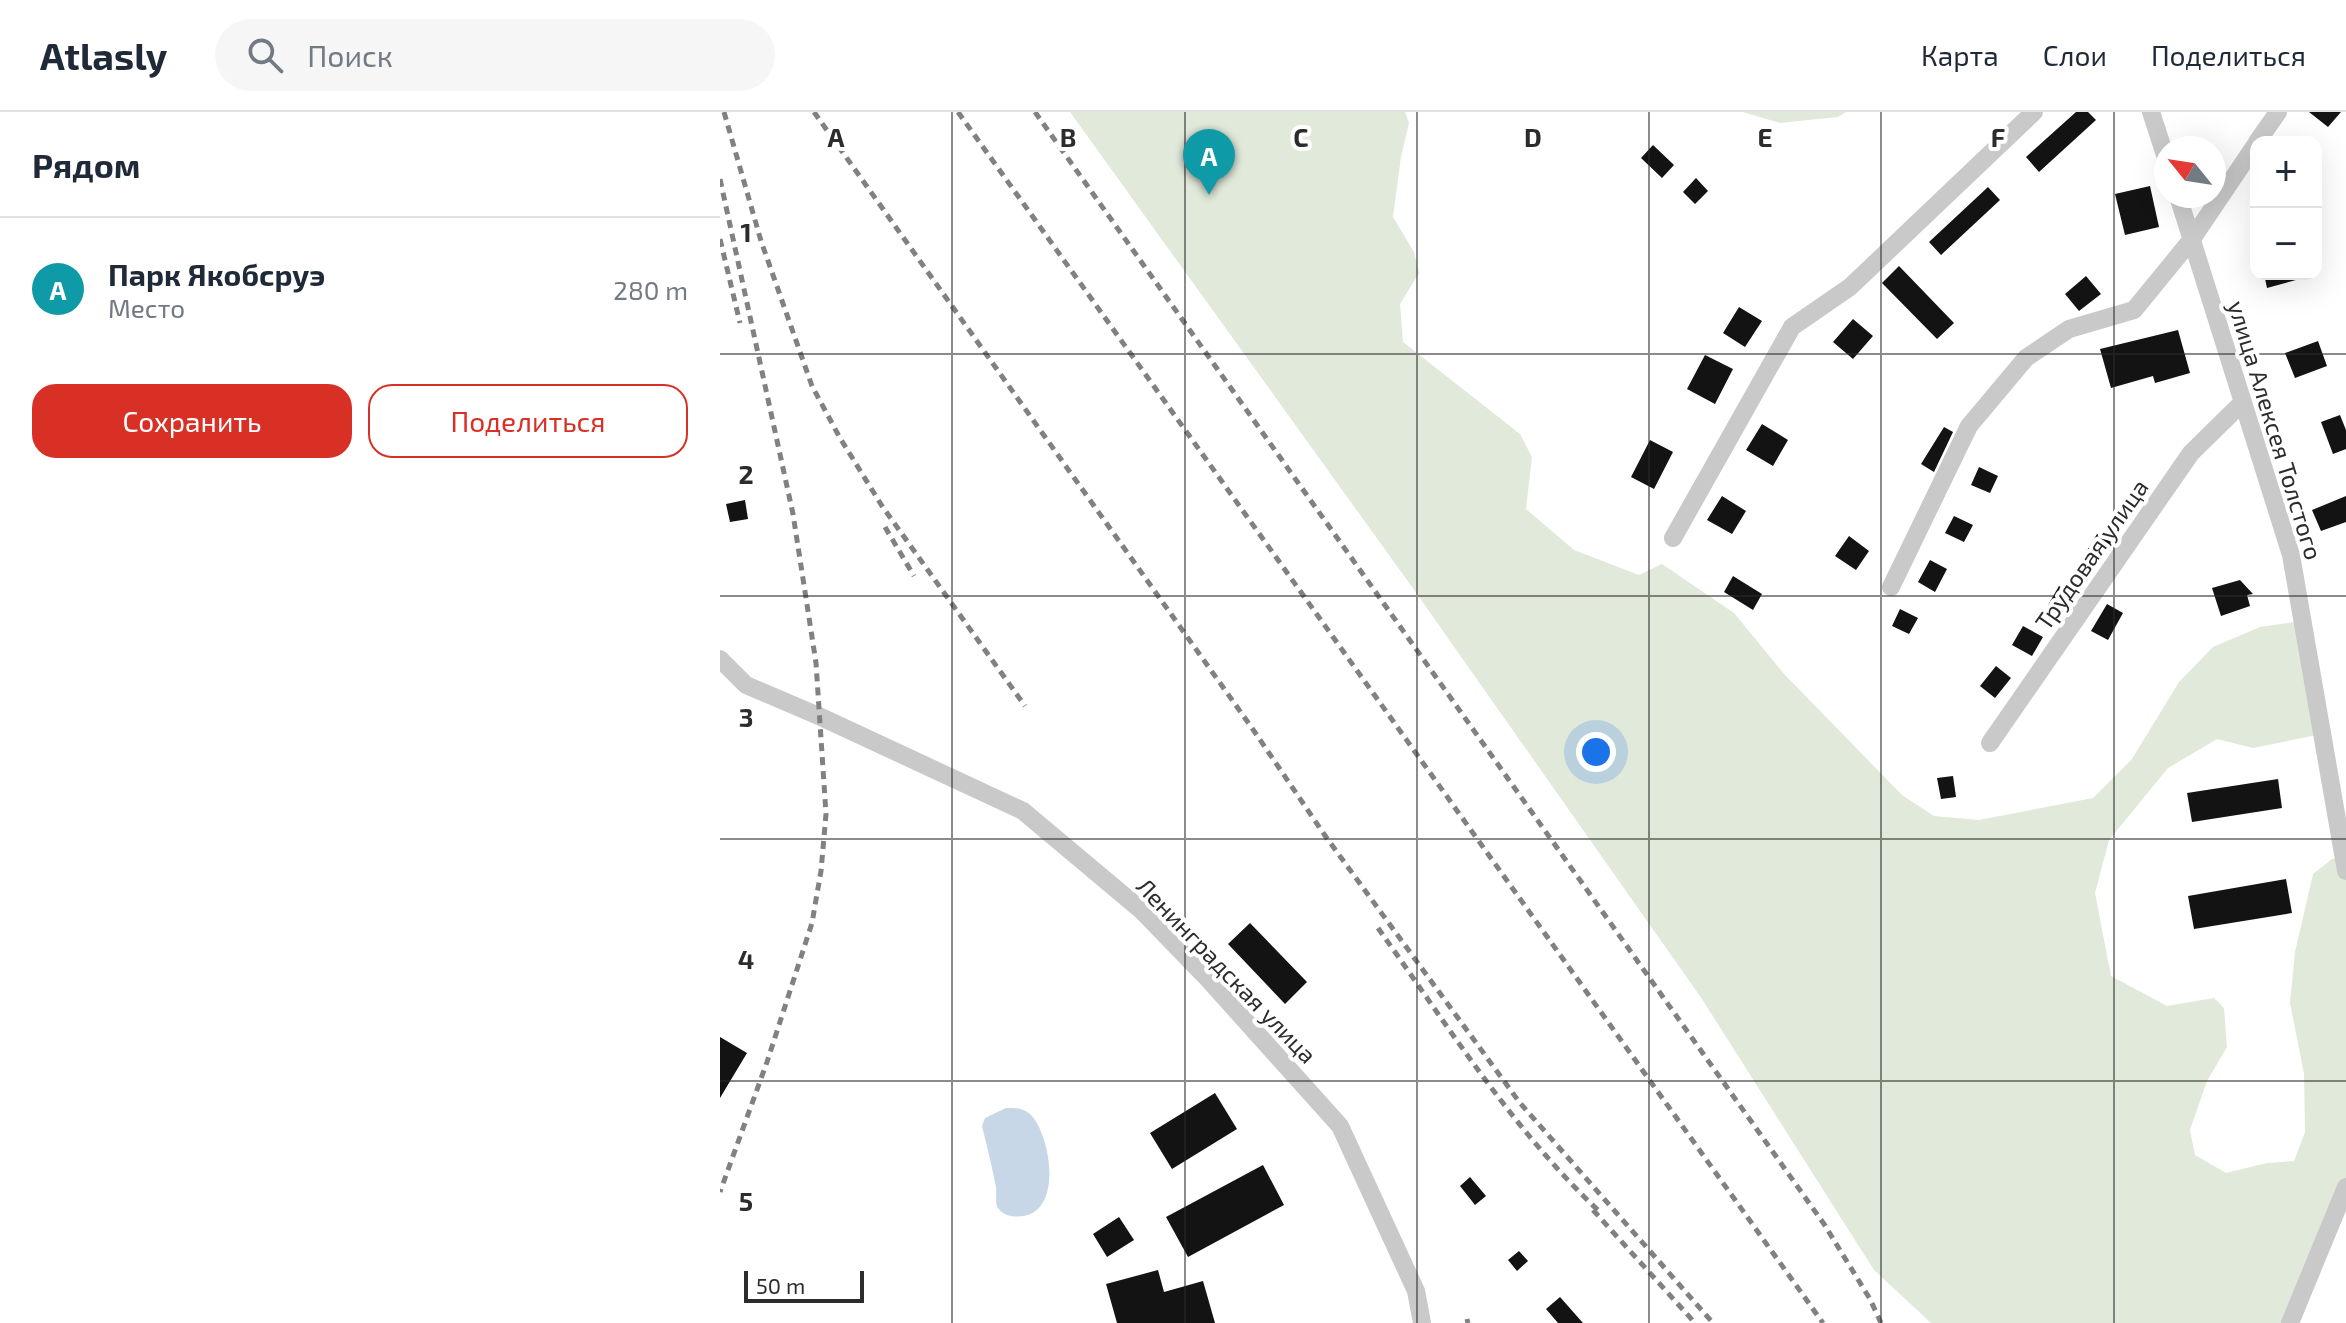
<!DOCTYPE html>
<html lang="ru">
<head>
<meta charset="utf-8">
<style>
	body { margin:0; font-family:"Exo 2",sans-serif; background:#f6f6f7; color:#1f2937 }
	.controls { position:absolute; right:24px; top:24px; display:grid; overflow:hidden; border-radius:16px; box-shadow:0 8px 32px #0002 }
	.controls button { width:72px; height:72px; display:grid; place-items:center; padding:0; border:0; border-bottom:2px solid #e0e1e3; background:#fff; color:#1f2937; font:40px sans-serif }
	.compass { position:absolute; left:1434px; top:24px; width:72px; height:72px; border-radius:50%; background:#fff; box-shadow:0 8px 32px #0002; rotate:300deg }
	.scale { position:absolute; left:24px; bottom:20px; width:120px; box-sizing:border-box; padding-left:8px; border:4px solid #2c2c2c; border-top:0; font-size:22px; line-height:28px; white-space:nowrap; color:#2c2c2c; -webkit-text-stroke:6px #fff; paint-order:stroke }
	.you { position:absolute; left:876px; top:640px; width:28px; height:28px; margin:-20px; border:6px solid #fff; border-radius:50%; background:#1a73e8; box-shadow:0 0 0 12px #1a73e833 }
	.badge { display:grid; place-items:center; width:52px; height:52px; border-radius:50%; background:#d93025; color:#fff; font-size:26px; font-weight:700 }
	.pin { position:absolute; translate:-50% -66px; filter:drop-shadow(0 2px 4px #0008) }
	.pin::after { content:''; position:absolute; top:42px; width:28px; height:24px; background:inherit; clip-path:polygon(0 0,100% 0,50% 100%) }
	.list { margin:0; padding:0; list-style:none }
	h2 { display:flex; justify-content:space-between; align-items:center; height:104px; margin:0; padding:0 32px; font-size:34px }
	h2 small { font-size:26px; font-weight:400; color:#747a83 }
	.list li { display:grid; grid-template-columns:52px 1fr auto; gap:24px; align-items:center; box-sizing:border-box; height:144px; padding:0 32px; border-top:2px solid #e0e1e3 }
	.list b { display:block; font-size:30px; white-space:nowrap }
	.list p { margin:0; font-size:26px; white-space:nowrap; color:#747a83 }
	.list em { font-size:26px; font-style:normal; color:#747a83 }
	.actions { display:flex; gap:16px; padding:24px 32px }
	.actions a { flex:1; padding:18px 0; border:2px solid #d93025; border-radius:24px; text-align:center; font-size:28px; color:#d93025 }
	.actions .main { background:#d93025; color:#fff }
	.icon { flex:none; width:44px; height:44px; fill:none; stroke:currentColor; stroke-width:2; stroke-linecap:round; stroke-linejoin:round }
	.map { position:relative; flex:none; width:1626px; height:1211px; overflow:hidden }
	header { display:flex; align-items:center; gap:48px; box-sizing:border-box; height:112px; padding:0 40px; background:#fff; border-bottom:2px solid #e0e1e3 }
	header strong { font-size:38px }
	nav { display:flex; gap:44px; margin-inline-start:auto; font-size:28px }
	.search { width:560px; height:72px; background:#f6f6f7; display:flex; align-items:center; gap:20px; box-sizing:border-box; padding:0 28px; border-radius:44px; color:#747a83; font-size:30px }
	main { display:flex }
	aside { flex:1; background:#fff }
	.map>svg:first-child { display:block }
	.green { fill:#e0e9da }
	.water { fill:#c8d7e7 }
	.building { fill:#131313 }
	.lines { fill:none; stroke-linecap:round; stroke-linejoin:round }
	.minor { stroke:#c9c9c9; stroke-width:18 }
	.rail { stroke:#818181; stroke-width:5; stroke-dasharray:8 6; stroke-linecap:butt }
	.grid { fill:none; stroke:#2c2c2c; stroke-width:2; stroke-opacity:0.55 }
	.labels { text-anchor:middle; dominant-baseline:central; stroke-width:8; stroke-linejoin:round; paint-order:stroke }
	.street-label { font-size:24px; fill:#2c2c2c; stroke:#fff }
	.grid-label { font-size:26px; text-anchor:middle; font-weight:bold; fill:#2c2c2c; stroke:#fff; stroke-width:8; stroke-linejoin:round; paint-order:stroke }
</style>
</head>
<body>
<header>
<strong>Atlasly</strong>
<div class="search"><svg class="icon" aria-label="search" viewBox="0 0 24 24"><circle cx="10" cy="10" r="6"/><path d="M15 15l6 6"/></svg>Поиск</div>
<nav><a>Карта</a><a>Слои</a><a>Поделиться</a></nav>
</header>
<main>
<aside>
<h2>Рядом<small></small></h2>
<ul class="list">
<li><span class="badge" style="background:#0f9aa8">A</span><div><b>Парк Якобсруэ</b><p>Место</p></div><em>280 m</em></li>
</ul>
<div class="actions"><a class="main">Сохранить</a><a>Поделиться</a></div>
</aside>
<div class="map">
<svg width="1626" height="1211" viewBox="0 0 1626 1211">
	<rect width="100%" height="100%" fill="#fff"/>
	<path class="green" d="M 350,0 L 685,0 L 689,11 L 681,45 L 673,105 L 694,140 L 699,161 L 680,192 L 683,230 L 800,322 L 812,345 L 806,397 L 854,438 L 919,463 L 942,452 L 1014,501 L 1065,563 L 1182,683 L 1214,704 L 1259,708 L 1373,686 L 1412,647 L 1459,570 L 1493,535 L 1540,515 L 1583,509 L 1602,622 L 1533,636 L 1497,627 L 1448,656 L 1389,728 L 1375,781 L 1391,864 L 1447,894 L 1494,886 L 1504,896 L 1507,935 L 1487,969 L 1470,1018 L 1475,1043 L 1506,1061 L 1547,1051 L 1574,1049 L 1585,1020 L 1584,962 L 1570,891 L 1575,840 L 1593,762 L 1612,747 L 1623,745 L 1626,759 L 1626,1075 L 1570,1211 L 1211,1211 L 1154,1158 L 982,887 L 692,475 Z
		M 1023,0 L 1126,0 L 1118,5 L 1060,11 Z"/>
	<path class="water" d="M 286,996 C 295,996 303,996 310,1002 C 332,1023 346,1112 291,1104 C 285,1103 279,1099 277,1094 C 275,1088 277,1081 276,1075 C 272,1055 267,1034 262,1014 L 265,1006 Z"/>
	<path class="building" d="M 1356,0 L 1368,0 L 1376,8 L 1319,60 L 1306,45 Z
		M 1589,0 L 1621,0 L 1608,15 Z
		M 933,33 L 954,53 L 942,66 L 921,46 Z
		M 976,66 L 988,79 L 975,92 L 963,80 Z
		M 1430,74 L 1439,115 L 1405,123 L 1395,82 Z
		M 1268,75 L 1280,88 L 1221,143 L 1209,130 Z
		M 1179,154 L 1234,211 L 1217,227 L 1162,171 Z
		M 1544,162 L 1582,162 L 1583,166 L 1547,176 Z
		M 1366,164 L 1381,182 L 1359,199 L 1345,182 Z
		M 1019,195 L 1042,209 L 1025,235 L 1003,221 Z
		M 1133,207 L 1153,224 L 1133,247 L 1113,230 Z
		M 1458,218 L 1470,261 L 1435,271 L 1433,264 L 1391,276 L 1380,237 Z
		M 1598,229 L 1607,254 L 1575,266 L 1565,241 Z
		M 985,243 L 1013,257 L 995,292 L 967,277 Z
		M 1620,303 L 1626,318 L 1626,337 L 1613,342 L 1601,310 Z
		M 1042,312 L 1068,328 L 1053,354 L 1026,338 Z
		M 1224,315 L 1233,320 L 1214,360 L 1201,352 Z
		M 930,328 L 953,340 L 934,377 L 911,365 Z
		M 1259,355 L 1278,364 L 1270,381 L 1251,373 Z
		M 1002,384 L 1026,399 L 1012,422 L 987,408 Z
		M 1626,384 L 1626,410 L 1601,419 L 1592,398 Z
		M 25,388 L 28,407 L 10,410 L 6,392 Z
		M 1234,404 L 1253,413 L 1244,430 L 1225,421 Z
		M 1377,422 L 1393,431 L 1380,451 L 1365,442 Z
		M 1129,424 L 1149,439 L 1136,458 L 1115,444 Z
		M 1210,448 L 1227,457 L 1215,480 L 1198,470 Z
		M 1013,464 L 1042,482 L 1033,498 L 1004,480 Z
		M 1520,468 L 1533,482 L 1527,483 L 1530,494 L 1501,504 L 1492,476 Z
		M 1339,474 L 1354,483 L 1342,502 L 1328,493 Z
		M 1387,492 L 1403,501 L 1388,528 L 1371,519 Z
		M 1180,497 L 1198,506 L 1189,522 L 1172,514 Z
		M 1303,514 L 1323,525 L 1312,544 L 1292,533 Z
		M 1276,554 L 1291,566 L 1275,586 L 1260,574 Z
		M 1233,664 L 1236,685 L 1221,687 L 1217,666 Z
		M 1558,667 L 1562,696 L 1472,710 L 1467,681 Z
		M 1566,767 L 1572,801 L 1474,817 L 1468,784 Z
		M 530,811 L 587,870 L 565,892 L 508,832 Z
		M 0,925 L 27,941 L 0,986 Z
		M 495,981 L 517,1017 L 452,1057 L 430,1021 Z
		M 543,1053 L 564,1093 L 468,1145 L 446,1105 Z
		M 750,1065 L 766,1084 L 755,1093 L 740,1074 Z
		M 399,1105 L 414,1128 L 387,1145 L 373,1122 Z
		M 799,1139 L 808,1149 L 797,1159 L 788,1148 Z
		M 438,1158 L 444,1180 L 483,1169 L 495,1211 L 397,1211 L 386,1172 Z
		M 840,1185 L 863,1211 L 838,1211 L 826,1197 Z"/>
	<g class="lines">
		<path class="minor" d="M 1431,0 L 1446,46
			M 1537,30 L 1558,0
			M 1458,84 L 1571,443 L 1626,759
			M 953,426 L 1072,215 L 1130,175 L 1314,0
			M 1171,475 L 1249,314 L 1306,246 L 1349,217 L 1414,198 L 1472,127 L 1536,32
			M 0,547 L 26,573 L 101,605 L 303,699 L 421,798 L 488,867 L 620,1014 L 696,1179 L 702,1211
			M 1270,631 L 1471,341 L 1523,290
			M 1570,1211 L 1626,1075"/>
		<path class="rail" d="M 4,0 L 41,129 L 92,274 L 120,326 L 162,394 L 305,594
			M 94,0 L 532,616 L 606,725 L 800,991 L 993,1211
			M 238,0 L 1103,1211
			M 315,0 L 1104,1112 L 1150,1187 L 1161,1211
			M 0,67 L 73,402 L 96,551 L 106,702 L 101,759 L 92,811 L 47,950 L 0,1080
			M 0,127 L 20,211
			M 165,415 L 194,464
			M 658,816 C 728,914 794,1020 882,1102
			M 873,1098 L 975,1211
			M 747,1207 L 748,1211"/>
	</g>
	<path class="grid" d="M 232,0 L 232,1211M 465,0 L 465,1211M 697,0 L 697,1211M 929,0 L 929,1211M 1161,0 L 1161,1211M 1394,0 L 1394,1211M 0,242 L 1626,242M 0,484 L 1626,484M 0,727 L 1626,727M 0,969 L 1626,969"/>
	<g class="labels">
		<g class="street-label">
			<text transform="translate(1556 318) rotate(73)">улица Алексея Толстого</text>
			<text transform="translate(1371 442) rotate(-55)">Трудовая улица</text>
			<text transform="translate(507 858) rotate(46)">Ленинградская улица</text>
		</g>
	</g>
	<g class="grid-label">
		<text x="116" y="35">A</text>
		<text x="348" y="35">B</text>
		<text x="581" y="35">C</text>
		<text x="813" y="35">D</text>
		<text x="1045" y="35">E</text>
		<text x="1278" y="35">F</text>
		<text x="26" y="130">1</text>
		<text x="26" y="372">2</text>
		<text x="26" y="615">3</text>
		<text x="26" y="857">4</text>
		<text x="26" y="1099">5</text>
	</g>
</svg>
<div class="controls">
<button>+</button>
<button>−</button>
</div>
<svg class="compass" viewBox="-18 -18 36 36"><path d="M0-13l5 13h-10z" fill="#e53935"/><path d="M0 13l5-13h-10z" fill="#747a83"/></svg>
<div class="scale">50 m</div>
<div class="you"></div>
<div class="pin badge" style="left:489px;top:83px;background:#0f9aa8">A</div>
</div>
</main>
</body>
</html>
